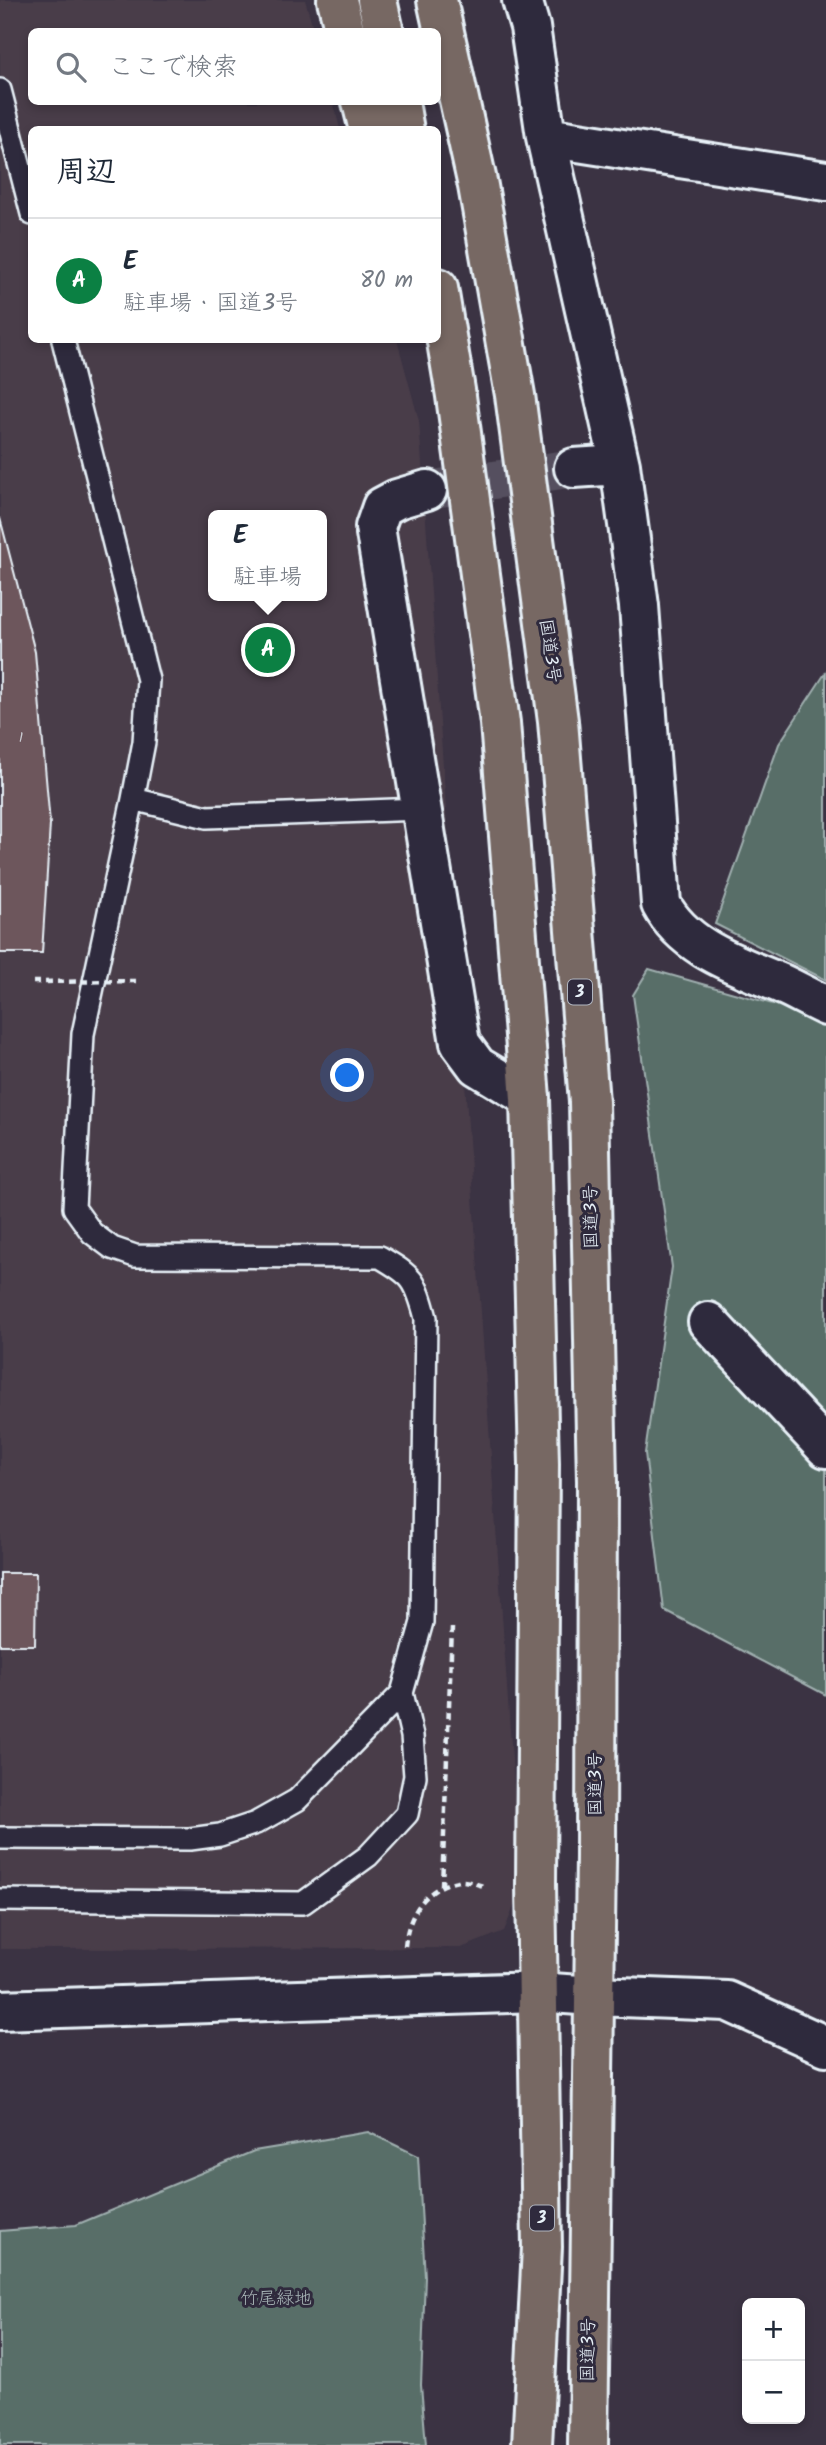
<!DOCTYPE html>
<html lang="ja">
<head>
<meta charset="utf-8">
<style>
	body { margin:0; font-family:Kalam,"Klee One",sans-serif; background:#f2f2f3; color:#1f2937 }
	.controls { position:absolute; right:21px; bottom:21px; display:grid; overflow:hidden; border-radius:10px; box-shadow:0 4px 10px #0003 }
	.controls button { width:63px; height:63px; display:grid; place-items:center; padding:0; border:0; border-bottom:2px solid #e0e1e3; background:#fff; color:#1f2937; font:35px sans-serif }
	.you { position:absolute; left:348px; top:1076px; width:24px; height:24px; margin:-18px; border:5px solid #fff; border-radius:50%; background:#1a73e8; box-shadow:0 0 0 10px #1a73e833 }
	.badge { display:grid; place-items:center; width:46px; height:46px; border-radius:50%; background:#0b8043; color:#fff; font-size:23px; font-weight:700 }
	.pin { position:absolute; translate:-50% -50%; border:4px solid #fff; box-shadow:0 2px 7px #0006 }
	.popup { position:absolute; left:208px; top:510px; width:119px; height:91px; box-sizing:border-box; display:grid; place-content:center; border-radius:10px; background:#fff; filter:drop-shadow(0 2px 5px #0005); font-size:23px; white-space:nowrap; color:#747a83 }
	.popup b { font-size:26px; color:#1f2937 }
	.popup::after { content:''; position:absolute; left:50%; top:100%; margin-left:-14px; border:14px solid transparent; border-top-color:#fff }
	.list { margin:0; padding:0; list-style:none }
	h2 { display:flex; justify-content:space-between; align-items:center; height:91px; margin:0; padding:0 28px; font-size:30px }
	h2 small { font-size:23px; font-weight:400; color:#747a83 }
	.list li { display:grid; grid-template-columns:46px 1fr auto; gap:21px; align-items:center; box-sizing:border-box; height:126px; padding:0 28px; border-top:2px solid #e0e1e3 }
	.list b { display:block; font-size:26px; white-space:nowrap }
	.list p { margin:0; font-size:23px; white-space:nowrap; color:#747a83 }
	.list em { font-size:23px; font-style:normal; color:#747a83 }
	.icon { flex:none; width:38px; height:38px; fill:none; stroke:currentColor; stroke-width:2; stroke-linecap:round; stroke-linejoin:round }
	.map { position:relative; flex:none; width:826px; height:2445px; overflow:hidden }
	.search { position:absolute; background:#fff; box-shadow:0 4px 10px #0003; left:28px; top:28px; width:413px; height:77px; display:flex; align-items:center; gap:18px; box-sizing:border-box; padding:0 24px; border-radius:10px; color:#747a83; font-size:26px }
	.panel { position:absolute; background:#fff; box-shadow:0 4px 10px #0003; left:28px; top:126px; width:413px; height:217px; border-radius:10px }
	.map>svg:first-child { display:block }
	.built { fill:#4a3e4a; fill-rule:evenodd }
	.green { fill:#596e68; stroke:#a0b0b0; stroke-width:2 }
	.building { fill:#6d575c; stroke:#e8f1f8; stroke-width:2 }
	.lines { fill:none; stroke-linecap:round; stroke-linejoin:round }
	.minor-tunnel { stroke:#55505e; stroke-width:38; stroke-dasharray:38 19; stroke-linecap:butt }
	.service-casing { stroke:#e8f1f8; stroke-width:26 }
	.minor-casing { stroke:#e8f1f8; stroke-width:44 }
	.tertiary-casing { stroke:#e8f1f8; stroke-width:44 }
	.trunk-casing { stroke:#e8f1f8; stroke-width:44 }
	.path { stroke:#e8f1f8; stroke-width:4.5; stroke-dasharray:7 5; stroke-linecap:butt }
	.service { stroke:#2f2a3d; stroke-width:21 }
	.minor { stroke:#2f2a3d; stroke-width:38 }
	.tertiary { stroke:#2f2a3d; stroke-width:38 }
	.trunk { stroke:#776864; stroke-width:38 }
	.path-bridge { stroke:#e8f1f8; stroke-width:4.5; stroke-dasharray:7 5; stroke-linecap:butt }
	.labels { text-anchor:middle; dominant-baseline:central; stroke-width:6; stroke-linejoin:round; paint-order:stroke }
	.number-label { font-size:14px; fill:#c9cad1 }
	.shield { fill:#2f2a3d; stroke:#b0b5c0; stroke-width:2 }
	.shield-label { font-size:16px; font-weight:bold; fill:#e8f1f8 }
	.street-label { font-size:18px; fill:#e8f1f8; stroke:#2f2a3d }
	.park-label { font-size:18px; fill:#a8b6b7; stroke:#2f2a3d }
</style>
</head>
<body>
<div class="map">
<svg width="826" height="2445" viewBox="0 0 826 2445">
	<rect width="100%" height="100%" fill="#3b3343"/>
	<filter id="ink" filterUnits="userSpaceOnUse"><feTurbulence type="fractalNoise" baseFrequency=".0143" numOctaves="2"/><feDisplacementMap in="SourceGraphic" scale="14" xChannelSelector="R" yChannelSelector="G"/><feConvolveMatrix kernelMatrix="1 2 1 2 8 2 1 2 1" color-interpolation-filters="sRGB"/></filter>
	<g filter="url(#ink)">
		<path class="built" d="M 0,0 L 305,0 L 314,31 L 32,32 L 32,102 L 333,102 L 340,129 L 32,130 L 32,340 L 397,340 L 419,421 L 521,1889 L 504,1931 L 461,1948 L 0,1949 ZM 214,515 L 322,515 L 322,596 L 214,596 Z"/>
		<path class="green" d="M 826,672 L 826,980 L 715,924 L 779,744 Z
			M 649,969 L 826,1019 L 826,1695 L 664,1610 L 645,1453 L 672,1267 L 633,995 Z
			M 368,2132 L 418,2156 L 425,2277 L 421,2385 L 426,2445 L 0,2445 L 0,2231 L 76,2225 L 254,2151 Z"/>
		<path class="building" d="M 0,518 L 35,652 L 50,824 L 42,953 L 0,953 Z
			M 0,1573 L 36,1573 L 35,1645 L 0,1645 Z"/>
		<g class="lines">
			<path class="minor-tunnel" d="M 427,490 L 574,468"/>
			<defs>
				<path id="service" d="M 0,90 L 32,214
					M 133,799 L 207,817 L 421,809
					M 0,1838 L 190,1839 L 220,1835 L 256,1823 L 297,1800 L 402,1693 L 422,1622 L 426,1318 C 416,1280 413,1276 380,1257 L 135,1256 L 112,1248 L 92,1233 L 74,1208 L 83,1034 L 133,799 L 144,742 L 148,680 L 63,340
					M 0,1900 L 303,1903 L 368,1856 L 407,1814 L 415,1776 L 412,1736 L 402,1693"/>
				<path id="minor" d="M 522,0 L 530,27 L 546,137 L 620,465 L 639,606 L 661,904 C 685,949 738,965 782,984 C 797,991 811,999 826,1006
					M 546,137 L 826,181
					M 574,468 L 620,465
					M 427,490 L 397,499 L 382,507 L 375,527 L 460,1043 L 477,1066 L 530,1098
					M 708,1322 L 826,1448
					M 594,1996 L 727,2001 L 826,2046"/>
				<path id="tertiary" d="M 0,2010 L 537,1992 L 594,1996"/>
				<path id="trunk" d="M 337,0 L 345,32
					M 377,0 L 384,32
					M 437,0 L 478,186 L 515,395 L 558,721 L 589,1102 L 597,1481 L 596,1856 L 588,2445
					M 362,102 L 369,130
					M 399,102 L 404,130
					M 438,288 L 456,396 L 500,723 L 530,1098 L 539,1464 L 536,1884 L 542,2247 L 532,2445"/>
			</defs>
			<use href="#service" class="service-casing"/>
			<use href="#minor" class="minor-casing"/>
			<use href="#tertiary" class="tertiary-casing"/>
			<use href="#trunk" class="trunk-casing"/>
			<path class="path" d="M 442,1886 L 452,1628
				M 405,1946 C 408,1915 425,1887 458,1881 C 466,1880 477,1884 486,1887"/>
			<use href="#service" class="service"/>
			<use href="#minor" class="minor"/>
			<use href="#tertiary" class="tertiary"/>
			<use href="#trunk" class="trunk"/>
			<path class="path-bridge" d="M 33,982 L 138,981"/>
		</g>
	</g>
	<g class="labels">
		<g class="number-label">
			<text x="21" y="738">1</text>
		</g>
		<g class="shield">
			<rect x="568" y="979.5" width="24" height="25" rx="5"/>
			<rect x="530" y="2205.5" width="24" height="25" rx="5"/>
		</g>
		<g class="shield-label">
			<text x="580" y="992">3</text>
			<text x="542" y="2218">3</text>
		</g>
		<g class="street-label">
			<text transform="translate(549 651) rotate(82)">国道3号</text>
			<text transform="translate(592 1217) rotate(-91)">国道3号</text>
			<text transform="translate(596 1784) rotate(-90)">国道3号</text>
			<text transform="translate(589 2350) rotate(-89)">国道3号</text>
		</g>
		<g class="park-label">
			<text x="276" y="2299">竹尾緑地</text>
		</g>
	</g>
</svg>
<div class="controls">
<button>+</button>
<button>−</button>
</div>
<div class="you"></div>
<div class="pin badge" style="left:268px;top:650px">A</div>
<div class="popup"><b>E</b>駐車場</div>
<div class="search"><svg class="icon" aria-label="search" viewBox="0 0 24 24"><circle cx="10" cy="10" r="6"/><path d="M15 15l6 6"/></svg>ここで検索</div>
<section class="panel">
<h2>周辺<small></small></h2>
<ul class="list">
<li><span class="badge">A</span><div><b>E</b><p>駐車場 · 国道3号</p></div><em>80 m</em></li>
</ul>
</section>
</div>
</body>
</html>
